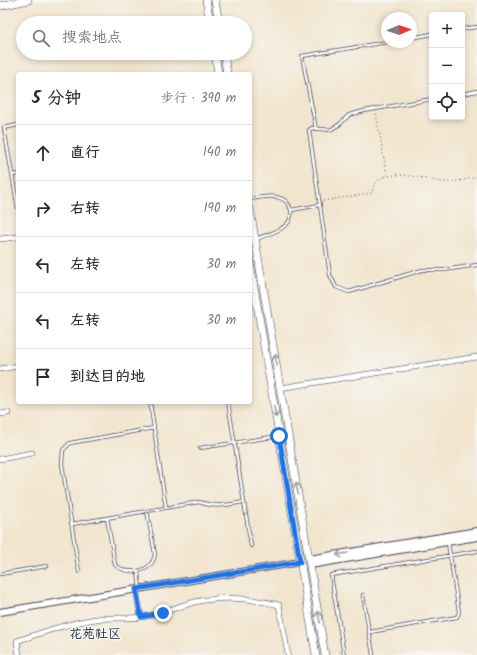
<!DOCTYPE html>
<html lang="zh">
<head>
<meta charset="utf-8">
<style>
	body { margin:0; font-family:Kalam,"LXGW WenKai TC",sans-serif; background:#f2f2f3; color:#2b2b33 }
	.controls { position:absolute; right:12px; top:12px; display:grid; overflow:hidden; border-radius:4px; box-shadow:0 2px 6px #0003 }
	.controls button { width:36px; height:36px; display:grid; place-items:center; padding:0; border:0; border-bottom:1px solid #e1e1e2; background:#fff; color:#2b2b33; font:20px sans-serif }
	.compass { position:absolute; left:381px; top:12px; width:36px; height:36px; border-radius:50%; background:#fff; box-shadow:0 2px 6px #0003; rotate:88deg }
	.stop { position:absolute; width:12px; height:12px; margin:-9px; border:3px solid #1a73e8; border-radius:50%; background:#fff }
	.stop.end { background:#1a73e8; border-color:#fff; box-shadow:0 1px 4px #0008 }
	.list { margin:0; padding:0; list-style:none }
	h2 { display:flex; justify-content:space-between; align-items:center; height:52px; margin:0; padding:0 16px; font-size:17px }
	h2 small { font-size:13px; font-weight:400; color:#7c7c81 }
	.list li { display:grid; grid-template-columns:26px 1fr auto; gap:12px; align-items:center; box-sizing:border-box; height:56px; padding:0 16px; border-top:1px solid #e1e1e2 }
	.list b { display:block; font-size:15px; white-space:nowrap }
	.list em { font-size:13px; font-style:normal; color:#7c7c81 }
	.icon { flex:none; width:22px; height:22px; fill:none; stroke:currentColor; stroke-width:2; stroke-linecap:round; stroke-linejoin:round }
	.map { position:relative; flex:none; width:477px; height:655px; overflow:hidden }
	.search { position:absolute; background:#fff; box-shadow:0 2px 6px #0003; left:16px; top:16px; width:236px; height:44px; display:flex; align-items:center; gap:10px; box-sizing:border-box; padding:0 14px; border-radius:22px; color:#7c7c81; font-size:15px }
	.panel { position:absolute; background:#fff; box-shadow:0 2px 6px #0003; left:16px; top:72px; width:236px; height:332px; border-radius:4px }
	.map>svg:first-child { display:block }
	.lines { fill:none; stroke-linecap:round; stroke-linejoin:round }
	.service-casing { stroke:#413f51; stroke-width:4 }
	.minor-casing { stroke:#413f51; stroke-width:6 }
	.tertiary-casing { stroke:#413f51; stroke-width:8 }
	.secondary-casing { stroke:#413f51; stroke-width:8 }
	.path { stroke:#413f51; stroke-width:1; stroke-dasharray:1 3; stroke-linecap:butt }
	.service { stroke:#fff; stroke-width:2.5 }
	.minor { stroke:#fff; stroke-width:5 }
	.tertiary { stroke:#fff; stroke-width:6 }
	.secondary { stroke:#fff; stroke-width:7 }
	.oneway { stroke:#9c9ca7 }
	.route { stroke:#1a73e8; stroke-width:5 }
	.labels { text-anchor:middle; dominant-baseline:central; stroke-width:3; stroke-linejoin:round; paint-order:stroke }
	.quarter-label { font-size:13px; fill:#22223b; stroke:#f6f6f2 }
</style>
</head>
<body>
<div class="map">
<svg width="477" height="655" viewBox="0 0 477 655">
	<rect width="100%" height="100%" fill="#f6f6f2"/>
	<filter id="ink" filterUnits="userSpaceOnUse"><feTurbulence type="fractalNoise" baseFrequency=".025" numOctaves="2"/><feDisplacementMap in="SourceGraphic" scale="8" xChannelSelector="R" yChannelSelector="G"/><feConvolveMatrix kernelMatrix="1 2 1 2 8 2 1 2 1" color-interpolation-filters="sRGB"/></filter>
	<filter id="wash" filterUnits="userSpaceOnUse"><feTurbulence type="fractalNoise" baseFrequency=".012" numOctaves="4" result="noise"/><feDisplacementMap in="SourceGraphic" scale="16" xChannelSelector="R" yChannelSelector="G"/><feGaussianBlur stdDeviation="0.9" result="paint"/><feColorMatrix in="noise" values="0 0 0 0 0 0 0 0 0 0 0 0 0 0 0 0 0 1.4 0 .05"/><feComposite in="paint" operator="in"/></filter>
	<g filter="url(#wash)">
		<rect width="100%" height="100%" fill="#f2e5ce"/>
	</g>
	<g filter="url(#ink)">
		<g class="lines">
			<defs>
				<path id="service" d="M 462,29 L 477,27
					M 411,38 L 432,34
					M 462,94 L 477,91
					M 432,99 L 364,111 L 349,115 L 340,124 L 330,130 L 312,128 L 309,130 L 330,275 L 336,287 L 349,292 L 422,270 L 444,270 L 477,265
					M 18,125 L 4,128 L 18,209
					M 316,129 L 302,56 L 387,42
					M 12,175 L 18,174
					M 250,199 C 264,197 286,191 291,210 C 292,215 290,221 287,224 C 280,232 265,235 256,239
					M 291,210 L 320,205
					M 150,402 L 166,508
					M 228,402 L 251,546
					M 200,448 L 279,436
					M 107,518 L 115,565 C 128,575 152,574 155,554 L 147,511
					M 72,524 L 199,502 C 216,508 226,505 244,502
					M 79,572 L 62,464 L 63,450 L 70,443 L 154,428
					M 138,572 L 140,589
					M 0,574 L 47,566
					M 363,595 L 373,655
					M 370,632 L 457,617 L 459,612 L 448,543
					M 344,655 L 331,575 L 477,551"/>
				<path id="minor" d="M 0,239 L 18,237
					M 0,369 L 18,366
					M 280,388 L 477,357
					M 0,414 L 8,413
					M 0,459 L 32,453
					M 136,589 L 141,617
					M 19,655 L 17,641 C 43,632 69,623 96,619 C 111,617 127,619 142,617 C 161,614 176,607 195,602 C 224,595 251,598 279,605 L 288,655"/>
				<path id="tertiary" d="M 309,559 L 477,531
					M 310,565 L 477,537
					M 0,612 L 300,562"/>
				<path id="secondary" d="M 206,0 L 210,23
					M 215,0 L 219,23
					M 0,6 L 28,0
					M 215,53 L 218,74
					M 224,53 L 227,74
					M 250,209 L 325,655
					M 250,263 L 316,655"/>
			</defs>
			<use href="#service" class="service-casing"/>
			<use href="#minor" class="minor-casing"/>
			<use href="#tertiary" class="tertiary-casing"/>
			<use href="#secondary" class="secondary-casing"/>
			<path class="path" d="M 376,114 L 387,175
				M 323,201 L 372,193 C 375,162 425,180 443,182 C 453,183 467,179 477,177"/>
			<use href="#service" class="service"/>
			<use href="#minor" class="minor"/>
			<use href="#tertiary" class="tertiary"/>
			<use href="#secondary" class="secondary"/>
		</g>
		<defs><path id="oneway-shaft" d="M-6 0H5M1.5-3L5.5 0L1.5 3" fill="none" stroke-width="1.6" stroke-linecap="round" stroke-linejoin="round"/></defs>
		<g class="oneway">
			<use href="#oneway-shaft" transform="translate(276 360) rotate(-100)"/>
			<use href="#oneway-shaft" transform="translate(275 412) rotate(80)"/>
			<use href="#oneway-shaft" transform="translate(297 488) rotate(-100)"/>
			<use href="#oneway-shaft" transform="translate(342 554) rotate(171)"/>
			<use href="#oneway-shaft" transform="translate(319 617) rotate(-100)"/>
		</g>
	</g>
	<g class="lines" filter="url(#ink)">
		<path class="route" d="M 163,613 L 141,617 L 136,589 L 300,562 L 279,436"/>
	</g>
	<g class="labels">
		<g class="quarter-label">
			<text x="95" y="634">花苑社区</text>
		</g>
	</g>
</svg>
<div class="controls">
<button>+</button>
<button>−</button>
<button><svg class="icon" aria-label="locate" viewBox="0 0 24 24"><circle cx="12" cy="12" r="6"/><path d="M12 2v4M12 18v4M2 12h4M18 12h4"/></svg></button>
</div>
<svg class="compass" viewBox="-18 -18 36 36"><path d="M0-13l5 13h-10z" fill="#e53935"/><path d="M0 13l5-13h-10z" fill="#7c7c81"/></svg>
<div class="stop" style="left:279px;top:436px"></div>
<div class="stop end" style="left:163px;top:613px"></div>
<div class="search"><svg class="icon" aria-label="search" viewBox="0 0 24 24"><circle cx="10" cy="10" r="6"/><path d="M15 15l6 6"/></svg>搜索地点</div>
<section class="panel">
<h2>5 分钟<small>步行 · 390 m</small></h2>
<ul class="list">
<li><svg class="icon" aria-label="ahead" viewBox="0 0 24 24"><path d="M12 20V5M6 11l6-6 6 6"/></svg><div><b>直行</b></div><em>140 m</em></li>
<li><svg class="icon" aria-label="right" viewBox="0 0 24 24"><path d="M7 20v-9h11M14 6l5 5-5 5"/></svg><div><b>右转</b></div><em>190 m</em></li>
<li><svg class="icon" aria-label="left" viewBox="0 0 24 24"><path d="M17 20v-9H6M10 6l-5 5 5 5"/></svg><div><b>左转</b></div><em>30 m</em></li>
<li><svg class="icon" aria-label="left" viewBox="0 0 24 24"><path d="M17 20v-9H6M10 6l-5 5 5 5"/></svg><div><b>左转</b></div><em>30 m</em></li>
<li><svg class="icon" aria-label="arrive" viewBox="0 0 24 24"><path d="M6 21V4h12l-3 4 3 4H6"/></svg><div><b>到达目的地</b></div></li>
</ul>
</section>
</div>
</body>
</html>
